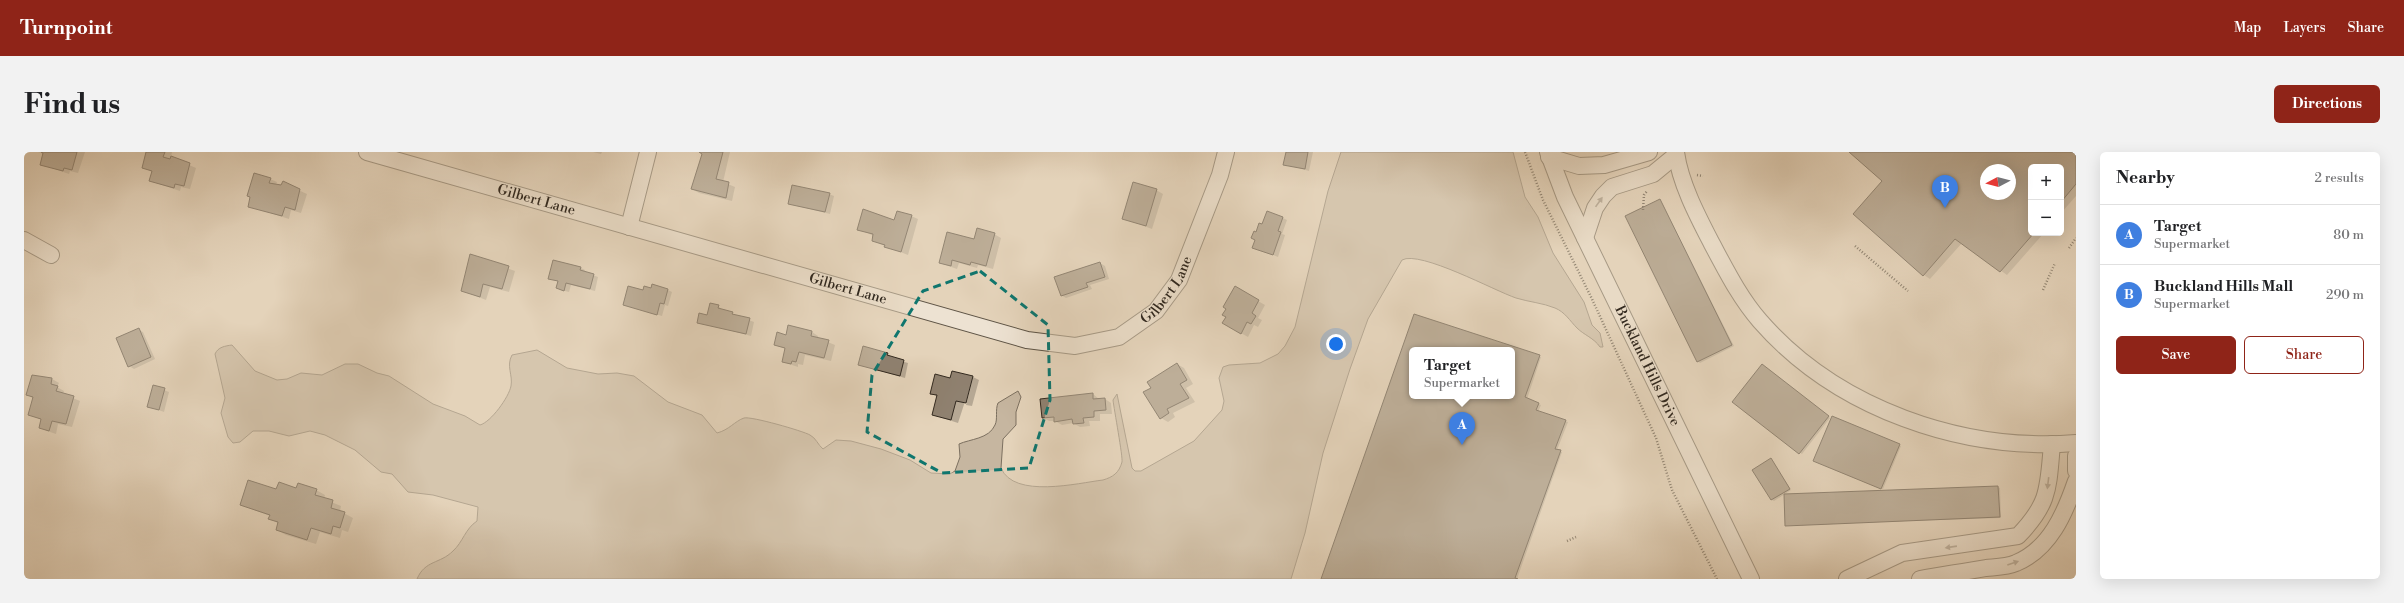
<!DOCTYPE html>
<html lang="en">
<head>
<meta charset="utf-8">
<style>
	body { margin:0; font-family:"Libre Bodoni",serif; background:#f2f2f2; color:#202124 }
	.controls { position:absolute; right:12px; top:12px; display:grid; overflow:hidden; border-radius:6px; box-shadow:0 4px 16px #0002 }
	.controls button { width:36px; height:36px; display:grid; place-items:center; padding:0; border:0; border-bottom:1px solid #e0e0e0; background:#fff; color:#202124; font:20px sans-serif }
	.compass { position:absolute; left:1956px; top:12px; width:36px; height:36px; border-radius:50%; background:#fff; box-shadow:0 4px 16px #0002; rotate:263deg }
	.you { position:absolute; left:1312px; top:192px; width:14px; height:14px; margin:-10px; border:3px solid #fff; border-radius:50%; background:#1a73e8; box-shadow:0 0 0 6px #1a73e833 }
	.badge { display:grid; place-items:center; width:26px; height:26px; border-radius:50%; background:#8f2418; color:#fff; font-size:13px; font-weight:700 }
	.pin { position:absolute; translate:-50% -33px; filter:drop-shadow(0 1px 2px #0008) }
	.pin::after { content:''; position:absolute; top:21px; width:14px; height:12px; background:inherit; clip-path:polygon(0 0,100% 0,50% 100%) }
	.popup { position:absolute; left:1385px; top:195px; width:106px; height:52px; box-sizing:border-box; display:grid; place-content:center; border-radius:6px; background:#fff; filter:drop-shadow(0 1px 3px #0005); font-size:13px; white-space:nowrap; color:#757577 }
	.popup b { font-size:15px; color:#202124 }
	.popup::after { content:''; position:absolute; left:50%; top:100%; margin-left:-8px; border:8px solid transparent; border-top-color:#fff }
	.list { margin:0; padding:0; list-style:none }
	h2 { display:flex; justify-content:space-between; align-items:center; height:52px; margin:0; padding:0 16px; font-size:17px }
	h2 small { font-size:13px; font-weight:400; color:#757577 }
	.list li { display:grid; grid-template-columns:26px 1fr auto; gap:12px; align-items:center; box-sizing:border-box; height:60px; padding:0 16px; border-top:1px solid #e0e0e0 }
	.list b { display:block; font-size:15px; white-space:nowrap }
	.list p { margin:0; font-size:13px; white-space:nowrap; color:#757577 }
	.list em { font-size:13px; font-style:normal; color:#757577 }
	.actions { display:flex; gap:8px; padding:12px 16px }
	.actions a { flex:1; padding:9px 0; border:1px solid #8f2418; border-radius:6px; text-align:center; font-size:14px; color:#8f2418 }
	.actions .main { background:#8f2418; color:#fff }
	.map { position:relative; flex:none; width:2052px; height:427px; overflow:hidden; border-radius:6px }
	header { display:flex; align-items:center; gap:24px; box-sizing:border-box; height:56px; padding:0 20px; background:#8f2418; color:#fff }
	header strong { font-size:19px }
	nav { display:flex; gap:22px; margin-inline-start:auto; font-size:14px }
	.intro { display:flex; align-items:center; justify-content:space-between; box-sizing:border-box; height:96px; padding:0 24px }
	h1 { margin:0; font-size:28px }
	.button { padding:10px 18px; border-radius:6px; background:#8f2418; color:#fff; font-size:14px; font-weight:700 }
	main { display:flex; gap:24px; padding:0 24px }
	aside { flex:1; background:#fff; border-radius:6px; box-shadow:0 4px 16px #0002 }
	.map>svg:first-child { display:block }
	.green { fill:#c6b6a0; stroke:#7c7060 }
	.shadow { fill:#0003; fill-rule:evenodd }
	.building { fill:#8f8170; stroke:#32291f; fill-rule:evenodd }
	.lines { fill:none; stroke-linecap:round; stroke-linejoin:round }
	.minor-casing { stroke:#5e5446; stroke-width:18 }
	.path { stroke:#32291f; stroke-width:2.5; stroke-dasharray:1 2; stroke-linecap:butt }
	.minor { stroke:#ede2d2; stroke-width:16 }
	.oneway { fill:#908678 }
	.marked { fill:none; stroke:#0f766e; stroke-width:3; stroke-dasharray:8 5; stroke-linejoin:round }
	.labels { text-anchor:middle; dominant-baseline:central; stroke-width:3; stroke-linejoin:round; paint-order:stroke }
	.street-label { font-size:14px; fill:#32291f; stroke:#ede2d2 }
</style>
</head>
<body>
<header>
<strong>Turnpoint</strong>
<nav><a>Map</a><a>Layers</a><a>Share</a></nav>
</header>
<div class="intro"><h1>Find us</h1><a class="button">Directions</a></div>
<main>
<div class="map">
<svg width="2052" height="427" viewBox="0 0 2052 427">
	<rect width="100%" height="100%" fill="#e4d3ba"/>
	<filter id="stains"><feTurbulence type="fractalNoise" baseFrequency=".005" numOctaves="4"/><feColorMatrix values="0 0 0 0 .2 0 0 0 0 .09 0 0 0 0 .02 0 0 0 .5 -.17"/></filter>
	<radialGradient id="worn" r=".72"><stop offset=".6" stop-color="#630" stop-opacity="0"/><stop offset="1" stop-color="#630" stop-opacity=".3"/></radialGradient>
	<path class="green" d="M 1317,0 L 1489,0 L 1501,45 L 1514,65 L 1529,101 L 1560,150 L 1568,173 L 1576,181 L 1579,195 L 1576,195 C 1570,186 1560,183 1553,176 C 1546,169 1541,160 1531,156 C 1519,151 1505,150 1492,146 C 1471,139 1396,98 1378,108 L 1344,167 L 1326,217 L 1299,301 L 1281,381 L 1267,427 L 393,427 C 401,408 416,412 429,399 C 439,390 441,377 453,369 L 454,355 L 409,343 L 384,340 L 368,322 L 357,320 L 331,298 L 301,283 L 286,279 L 265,284 L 245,279 L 229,279 L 216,290 L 209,291 L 204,285 L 197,261 L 201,246 L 191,202 C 194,195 201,194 208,193 L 231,219 L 253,228 L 263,227 L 277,221 L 298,223 L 321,212 L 334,212 L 353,221 L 365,224 L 409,252 L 441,264 L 456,273 C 467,270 485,245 487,234 C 489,223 482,214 488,203 L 513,198 L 543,216 L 574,222 L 593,221 L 610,224 L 644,250 L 678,263 L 693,281 C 705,278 711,269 720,266 C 727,264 779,279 786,283 C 792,286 794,293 799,297 L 812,288 L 827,289 L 857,297 L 886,308 L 907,321 L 926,322 L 931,319 L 936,305 L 935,292 C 946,287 965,287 971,273 C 974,267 971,258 974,251 L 994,239 L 997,245 L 992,260 L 992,273 L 979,287 L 977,316 C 990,347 1054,331 1079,328 C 1089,325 1095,321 1098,310 C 1099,305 1090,257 1089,248 L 1093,242 L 1108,316 L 1111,319 L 1117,319 L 1170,289 L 1198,258 L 1200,249 L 1195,226 L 1199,215 L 1205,213 L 1236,211 L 1254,202 L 1261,194 L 1271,175 L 1304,39 Z"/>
	<path class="shadow" d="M 14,0 L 61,0 L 54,21 L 46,19 L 45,22 L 17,12 L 20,2 Z
		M 123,0 L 148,0 L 147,5 L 172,16 L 166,37 L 157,35 L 156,39 L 126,29 L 128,20 L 119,15 Z
		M 569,0 L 578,0 L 577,2 Z
		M 676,0 L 706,0 L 699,30 L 711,35 L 708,49 L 675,41 L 668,37 L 679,2 Z
		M 1263,0 L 1289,0 L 1285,19 L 1260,12 Z
		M 1826,0 L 2052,0 L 2052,44 L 2037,61 L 2037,15 L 2007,15 L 2007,81 L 2020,81 L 1983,123 L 1938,91 L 1906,127 L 1900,123 L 1859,29 ZM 1962,18 L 1986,18 L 1986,42 L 1962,42 Z
		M 246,27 L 253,30 L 252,33 L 258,34 L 259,31 L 283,42 L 277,61 L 267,58 L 265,67 L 225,54 L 227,46 L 224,44 Z
		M 1132,38 L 1139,42 L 1128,77 L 1099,66 Z
		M 805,42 L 810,44 L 806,62 L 765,52 Z
		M 1636,48 L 1710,194 L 1676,211 L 1674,209 Z
		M 887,64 L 894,67 L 884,103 L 856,92 L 849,88 L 850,84 L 834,77 Z
		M 1259,66 L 1263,68 L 1258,82 L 1261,83 L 1254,105 L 1230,95 L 1233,81 L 1239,73 Z
		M 970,82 L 977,86 L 969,117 L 954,113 L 953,116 L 935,111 L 933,117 L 916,111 L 951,89 Z
		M 447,104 L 491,119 L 485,140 L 466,135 L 462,148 L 439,139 Z
		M 1076,111 L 1081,114 L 1085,127 L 1066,133 L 1068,137 L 1042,146 L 1037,143 Z
		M 557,116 L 561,118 L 560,120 L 574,125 L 571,139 L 547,133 L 545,140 L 537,138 L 533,136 L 535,130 L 525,126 Z
		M 1211,136 L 1241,153 L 1234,166 L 1238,168 L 1234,175 L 1230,173 L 1224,185 L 1199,171 Z
		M 644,138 L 648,140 L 644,154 L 641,153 L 638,164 L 600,153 L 619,139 Z
		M 694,154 L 698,158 L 730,170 L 727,184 L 674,170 L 684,164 Z
		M 1390,164 L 1517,205 L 1503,247 L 1517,253 L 1514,260 L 1544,270 L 1533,298 L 1538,300 L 1493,427 L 1298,427 ZM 1388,198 L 1488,198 L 1488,244 L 1388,244 Z
		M 115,178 L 119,180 L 131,207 L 110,217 L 105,214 Z
		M 788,180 L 794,184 L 794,186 L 811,193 L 807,209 L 781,203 L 779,213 L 774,212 L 774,215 L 759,210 L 762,197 L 751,193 L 763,184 Z
		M 863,201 L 867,206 L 884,211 L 881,226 L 835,213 Z
		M 1153,212 L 1160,216 L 1169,232 L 1162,236 L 1171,250 L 1149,261 L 1151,265 L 1144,270 L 1137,266 L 1128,236 Z
		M 1740,214 L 1806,266 L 1778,302 L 1710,250 Z
		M 929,220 L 949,225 L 934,271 L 909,263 L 913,245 L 907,241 L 927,227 Z
		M 9,224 L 28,227 L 35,231 L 33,235 L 40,239 L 39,242 L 56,249 L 48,275 L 34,272 L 32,282 L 23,279 L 16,275 L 18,268 L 5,262 L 10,247 L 4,243 Z
		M 949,225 L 955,228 L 948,254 L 942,253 Z
		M 130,234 L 145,240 L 140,260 L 124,254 Z
		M 1069,242 L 1075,247 L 1081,247 L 1087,251 L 1088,262 L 1076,262 L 1076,269 L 1065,269 L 1066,274 L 1056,275 L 1049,271 L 1038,273 L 1031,269 L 1025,269 L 1018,265 Z
		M 1875,293 L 1877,294 L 1859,337 L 1792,309 Z
		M 1747,307 L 1767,338 L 1750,349 L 1748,348 Z
		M 1974,335 L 1976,336 L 1977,366 L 1762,373 L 1761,343 Z
		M 273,337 L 292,338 L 301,343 L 300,347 L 317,354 L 316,359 L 329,366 L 324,380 L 318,378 L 316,386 L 296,380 L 292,392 L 262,383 L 253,378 L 254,371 L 245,367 L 246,364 L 217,353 L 253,338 Z"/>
	<path class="building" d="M 17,0 L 53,0 L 48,18 L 40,16 L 39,19 L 16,13 L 19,1 Z
		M 122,0 L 141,0 L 139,5 L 146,7 L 147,4 L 166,11 L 160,34 L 151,32 L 150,36 L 125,29 L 128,19 L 118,16 Z
		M 675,0 L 699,0 L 692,27 L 705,30 L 702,46 L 667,37 L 678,2 Z
		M 1262,0 L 1284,0 L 1281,17 L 1259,13 Z
		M 1825,0 L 2052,0 L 2052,32 L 2037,50 L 2037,15 L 2007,15 L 2007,81 L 2010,81 L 1976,120 L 1931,87 L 1899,124 L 1829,62 L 1858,29 ZM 1962,18 L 1986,18 L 1986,42 L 1962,42 Z
		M 230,21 L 247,26 L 245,31 L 257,33 L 259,29 L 276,37 L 271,58 L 261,55 L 258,64 L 224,55 L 226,45 L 223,44 Z
		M 1109,30 L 1133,37 L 1122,74 L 1098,67 Z
		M 768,33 L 806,41 L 801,60 L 764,52 Z
		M 1636,47 L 1708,193 L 1673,210 L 1601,64 Z
		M 839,57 L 870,68 L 873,59 L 888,63 L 877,100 L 860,95 L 861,93 L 848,89 L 849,82 L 833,78 Z
		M 1243,59 L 1259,65 L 1254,79 L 1257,80 L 1249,103 L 1228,96 L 1231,88 L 1227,86 L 1230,79 L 1232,80 L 1235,71 L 1238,72 Z
		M 953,76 L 971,81 L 962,114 L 947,110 L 946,113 L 928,108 L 927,114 L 915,111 L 923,80 L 950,87 Z
		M 446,102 L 485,114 L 478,137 L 459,132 L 456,145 L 437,139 Z
		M 529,108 L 557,115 L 556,118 L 570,122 L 566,137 L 542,131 L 540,139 L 532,136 L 534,129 L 524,127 Z
		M 1076,110 L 1081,125 L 1062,131 L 1064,135 L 1037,144 L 1030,125 Z
		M 628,132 L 644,137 L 640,152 L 636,151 L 633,163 L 599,153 L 604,134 L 619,138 L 620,134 L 627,136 Z
		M 1211,134 L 1235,148 L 1228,161 L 1232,164 L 1227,172 L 1223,170 L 1217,182 L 1198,171 L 1202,165 L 1198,163 L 1202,157 L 1199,155 Z
		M 686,151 L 695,153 L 694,156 L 709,160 L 708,162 L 726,166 L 722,182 L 673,171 L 675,161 L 683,163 Z
		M 1390,162 L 1516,203 L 1501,245 L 1515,251 L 1512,258 L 1542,268 L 1531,297 L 1537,298 L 1491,426 L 1494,427 L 1297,427 ZM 1388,198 L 1488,198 L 1488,244 L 1388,244 Z
		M 764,173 L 788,179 L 787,184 L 805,188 L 800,206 L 775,200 L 772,210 L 768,209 L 767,212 L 758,210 L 761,196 L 750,193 L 753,180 L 762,183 Z
		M 115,176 L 127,205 L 104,215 L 92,186 Z
		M 839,194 L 864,201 L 863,203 L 880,208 L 876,224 L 834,213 Z
		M 1153,211 L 1163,228 L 1156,232 L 1165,246 L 1143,257 L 1145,261 L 1136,267 L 1119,240 L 1127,236 L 1123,230 Z
		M 1738,212 L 1805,264 L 1775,302 L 1708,250 Z
		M 928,219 L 949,224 L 942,251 L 932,249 L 927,268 L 908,263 L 913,243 L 906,242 L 911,222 L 926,226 Z
		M 8,223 L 28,226 L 27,232 L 34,234 L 32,239 L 50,244 L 42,272 L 28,269 L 25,279 L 15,276 L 17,267 L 4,263 L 9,245 L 2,243 Z
		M 129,233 L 141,236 L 135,258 L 123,255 Z
		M 1069,241 L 1069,247 L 1081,246 L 1082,258 L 1070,259 L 1070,265 L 1059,266 L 1060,271 L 1049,272 L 1048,267 L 1030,270 L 1030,265 L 1018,266 L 1016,247 Z
		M 1808,264 L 1876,292 L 1857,337 L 1789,309 Z
		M 1747,306 L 1766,337 L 1747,348 L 1728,318 Z
		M 224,328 L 252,337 L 255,330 L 272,336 L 274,331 L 293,337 L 291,343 L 309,348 L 307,356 L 321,360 L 316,376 L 309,374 L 307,382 L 287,376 L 283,388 L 252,378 L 254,370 L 244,367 L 246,363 L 216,353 Z
		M 1974,334 L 1976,365 L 1761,374 L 1760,342 Z"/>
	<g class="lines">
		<defs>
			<g id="minor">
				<path id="s1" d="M 343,0 L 1003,188 L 1051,194 L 1095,185 L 1132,159 L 1155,128 L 1196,23 L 1202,0"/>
				<path id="s2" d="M 1524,0 L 1541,45 L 1727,427"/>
				<path d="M 1652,0 C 1656,31 1674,65 1688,92 C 1703,120 1716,146 1736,169 C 1813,257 1938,300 2052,291"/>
				<path d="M 1525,5 L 1555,14 L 1580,13 L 1625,0"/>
				<path d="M 605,75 L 624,0"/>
				<path d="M 1561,86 L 1571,56 L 1579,44 L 1588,35 L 1629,22 L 1652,3"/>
				<path d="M 0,88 L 27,103"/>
				<path d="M 2052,304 L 2052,319"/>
				<path d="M 1823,427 L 1878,401 L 1994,384 C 2026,351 2024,336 2028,292"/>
				<path d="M 1896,427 C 1918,423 1940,420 1962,416 C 1972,415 1983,415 1992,411 C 2026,397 2041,361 2052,329"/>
			</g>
		</defs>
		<use href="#minor" class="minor-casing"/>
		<path class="path" d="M 1501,0 L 1519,48 L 1568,147 L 1632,286 L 1648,338 L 1693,427
			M 1673,23 L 1679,24
			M 1619,58 L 1620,43 L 1623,39
			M 1831,94 L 1884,139
			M 2045,96 L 2052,86
			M 2019,138 L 2031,111
			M 1543,389 L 1552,385"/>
		<use href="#minor" class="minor"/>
	</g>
	<defs><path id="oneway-solid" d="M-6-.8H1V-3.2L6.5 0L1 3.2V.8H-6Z"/></defs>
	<g class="oneway">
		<use href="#oneway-solid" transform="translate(1575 50) rotate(-55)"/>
		<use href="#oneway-solid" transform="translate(2024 331) rotate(97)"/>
		<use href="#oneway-solid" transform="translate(1927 395) rotate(172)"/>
		<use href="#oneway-solid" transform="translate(1989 411) rotate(-19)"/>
	</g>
	<path d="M0 0H2052V427H0ZM 956,119 L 1024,173 L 1026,248 L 1005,316 L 918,321 L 843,280 L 848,223 L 899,139 Z" fill="#e4d3ba" fill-opacity=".55" fill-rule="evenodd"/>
	<path class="marked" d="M 956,119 L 1024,173 L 1026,248 L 1005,316 L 918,321 L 843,280 L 848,223 L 899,139 Z"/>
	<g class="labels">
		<g class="street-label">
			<text stroke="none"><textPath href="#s1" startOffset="176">Gilbert Lane</textPath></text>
			<text stroke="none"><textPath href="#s1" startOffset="848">Gilbert Lane</textPath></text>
			<text stroke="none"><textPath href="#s1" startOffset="500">Gilbert Lane</textPath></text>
			<text stroke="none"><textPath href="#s2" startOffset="236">Buckland Hills Drive</textPath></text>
		</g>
	</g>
	<rect width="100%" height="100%" filter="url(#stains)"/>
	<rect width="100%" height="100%" fill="url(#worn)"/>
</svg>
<div class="controls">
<button>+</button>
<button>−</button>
</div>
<svg class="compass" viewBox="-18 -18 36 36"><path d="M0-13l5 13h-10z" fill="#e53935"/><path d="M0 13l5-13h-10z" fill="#757577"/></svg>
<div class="you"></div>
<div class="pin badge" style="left:1438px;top:293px;background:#3f7fe0">A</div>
<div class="popup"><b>Target</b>Supermarket</div>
<div class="pin badge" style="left:1921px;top:56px;background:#3f7fe0">B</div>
</div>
<aside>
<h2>Nearby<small>2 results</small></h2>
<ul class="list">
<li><span class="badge" style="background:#3f7fe0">A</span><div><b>Target</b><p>Supermarket</p></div><em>80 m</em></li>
<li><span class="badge" style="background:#3f7fe0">B</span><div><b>Buckland Hills Mall</b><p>Supermarket</p></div><em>290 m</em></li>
</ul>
<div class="actions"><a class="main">Save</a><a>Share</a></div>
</aside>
</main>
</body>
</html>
